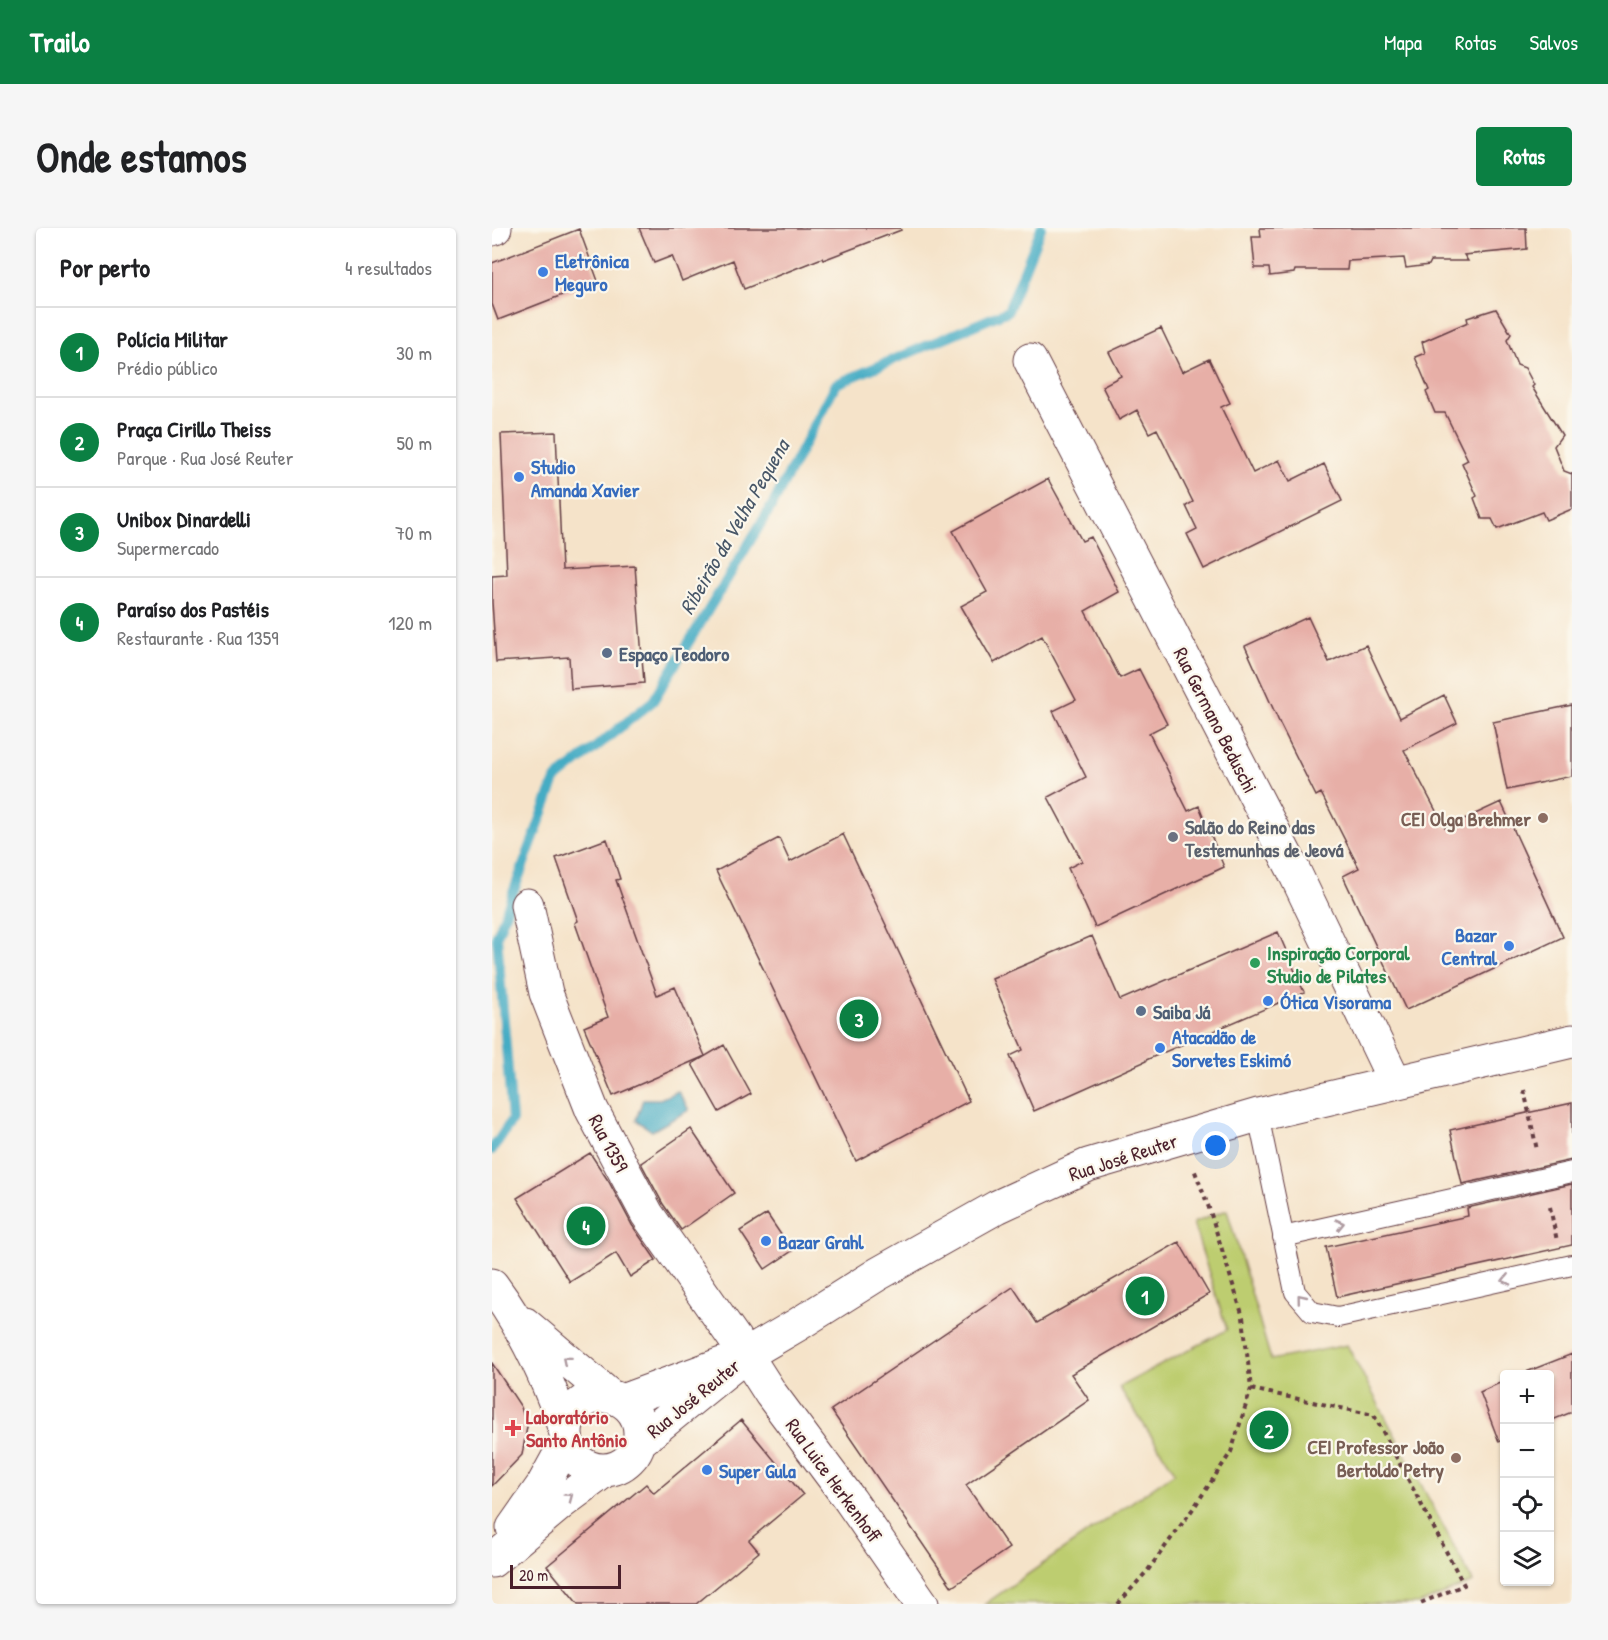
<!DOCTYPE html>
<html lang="pt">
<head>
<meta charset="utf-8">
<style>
	body { margin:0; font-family:"Patrick Hand",sans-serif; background:#f6f6f6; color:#202124 }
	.controls { position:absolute; right:18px; bottom:18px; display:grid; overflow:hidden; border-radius:6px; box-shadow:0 2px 4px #0004 }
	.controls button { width:54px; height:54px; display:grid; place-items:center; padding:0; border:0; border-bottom:2px solid #e0e0e0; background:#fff; color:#202124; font:30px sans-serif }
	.scale { position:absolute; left:18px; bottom:15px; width:111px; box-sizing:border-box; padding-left:6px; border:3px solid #4a1f2b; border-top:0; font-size:16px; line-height:21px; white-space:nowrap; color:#4a1f2b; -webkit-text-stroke:4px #fbf7ec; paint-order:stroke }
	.you { position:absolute; left:724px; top:918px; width:21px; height:21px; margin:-15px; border:4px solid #fff; border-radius:50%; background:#1a73e8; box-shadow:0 0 0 9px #1a73e833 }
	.badge { display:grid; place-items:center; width:39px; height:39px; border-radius:50%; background:#0b8043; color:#fff; font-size:20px; font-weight:700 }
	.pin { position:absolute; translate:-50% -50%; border:3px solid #fff; box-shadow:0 2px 6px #0006 }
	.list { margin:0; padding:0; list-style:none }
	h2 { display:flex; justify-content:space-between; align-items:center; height:78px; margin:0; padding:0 24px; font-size:26px }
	h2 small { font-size:20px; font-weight:400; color:#757577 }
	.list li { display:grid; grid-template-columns:39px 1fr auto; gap:18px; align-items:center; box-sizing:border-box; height:90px; padding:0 24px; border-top:2px solid #e0e0e0 }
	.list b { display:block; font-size:22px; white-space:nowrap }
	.list p { margin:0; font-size:20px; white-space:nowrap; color:#757577 }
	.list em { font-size:20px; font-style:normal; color:#757577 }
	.icon { flex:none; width:33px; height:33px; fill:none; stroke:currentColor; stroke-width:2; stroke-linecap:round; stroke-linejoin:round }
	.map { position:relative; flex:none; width:1080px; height:1376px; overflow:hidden; border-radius:6px }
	header { display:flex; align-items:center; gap:36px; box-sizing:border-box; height:84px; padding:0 30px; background:#0b8043; color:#fff }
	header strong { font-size:28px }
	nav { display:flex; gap:33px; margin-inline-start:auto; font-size:21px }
	.intro { display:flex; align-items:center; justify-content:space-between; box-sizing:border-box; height:144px; padding:0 36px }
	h1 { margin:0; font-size:42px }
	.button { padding:15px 27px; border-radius:6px; background:#0b8043; color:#fff; font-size:21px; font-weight:700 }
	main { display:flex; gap:36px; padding:0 36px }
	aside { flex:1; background:#fff; border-radius:6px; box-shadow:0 2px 4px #0004 }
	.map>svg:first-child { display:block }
	.green { fill:#bdcd6f; stroke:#84764d; stroke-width:1.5 }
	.water { fill:#44acc4; stroke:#476678; stroke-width:1.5 }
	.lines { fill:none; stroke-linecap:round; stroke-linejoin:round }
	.stream { stroke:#44acc4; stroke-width:10 }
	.building { fill:#e7afa7 }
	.service-casing { stroke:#643c43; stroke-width:22 }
	.minor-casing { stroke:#643c43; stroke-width:35 }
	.secondary-casing { stroke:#643c43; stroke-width:35 }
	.path { stroke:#643c43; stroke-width:4; stroke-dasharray:4.5 4.5; stroke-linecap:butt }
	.service { stroke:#fff; stroke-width:20 }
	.minor { stroke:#fff; stroke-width:33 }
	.secondary { stroke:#fff; stroke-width:33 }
	.oneway { stroke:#ae9aa0 }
	.shop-dot { fill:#3f7fe0; stroke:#fbf7ec; stroke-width:2 }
	.service-dot { fill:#5c6f8a; stroke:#fbf7ec; stroke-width:2 }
	.education-dot { fill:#8d6e63; stroke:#fbf7ec; stroke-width:2 }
	.worship-dot { fill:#6b7280; stroke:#fbf7ec; stroke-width:2 }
	.leisure-dot { fill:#2e9e5b; stroke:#fbf7ec; stroke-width:2 }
	.health-dot { fill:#e0444e; stroke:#fbf7ec; stroke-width:2 }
	.labels { text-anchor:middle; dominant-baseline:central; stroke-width:4.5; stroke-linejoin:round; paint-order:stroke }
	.shop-label { font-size:20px; font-weight:bold; fill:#366cbe; stroke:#fbf7ec; text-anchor:start }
	.service-label { font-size:20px; font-weight:bold; fill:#4e5e75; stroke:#fbf7ec; text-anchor:start }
	.street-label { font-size:20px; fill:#4a1f2b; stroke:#fbf7ec }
	.education-label { font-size:20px; font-weight:bold; fill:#785e54; stroke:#fbf7ec; text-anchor:end }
	.worship-label { font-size:20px; font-weight:bold; fill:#5b616d; stroke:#fbf7ec; text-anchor:start }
	.leisure-label { font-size:20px; font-weight:bold; fill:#27864d; stroke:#fbf7ec; text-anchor:start }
	.health-label { font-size:20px; font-weight:bold; fill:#be3a42; stroke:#fbf7ec; text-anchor:start }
	.water-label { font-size:21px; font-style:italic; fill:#485768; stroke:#fbf7ec }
</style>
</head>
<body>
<header>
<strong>Trailo</strong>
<nav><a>Mapa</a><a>Rotas</a><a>Salvos</a></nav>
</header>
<div class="intro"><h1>Onde estamos</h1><a class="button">Rotas</a></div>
<main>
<aside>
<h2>Por perto<small>4 resultados</small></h2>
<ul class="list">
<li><span class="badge">1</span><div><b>Polícia Militar</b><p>Prédio público</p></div><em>30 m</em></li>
<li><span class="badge">2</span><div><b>Praça Cirillo Theiss</b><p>Parque · Rua José Reuter</p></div><em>50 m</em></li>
<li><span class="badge">3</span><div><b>Unibox Dinardelli</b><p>Supermercado</p></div><em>70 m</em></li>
<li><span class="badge">4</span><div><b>Paraíso dos Pastéis</b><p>Restaurante · Rua 1359</p></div><em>120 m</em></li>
</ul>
</aside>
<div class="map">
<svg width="1080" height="1376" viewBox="0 0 1080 1376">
	<rect width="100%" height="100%" fill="#fbf7ec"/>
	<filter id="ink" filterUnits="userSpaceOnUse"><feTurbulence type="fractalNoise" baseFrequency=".0167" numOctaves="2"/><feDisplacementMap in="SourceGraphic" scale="12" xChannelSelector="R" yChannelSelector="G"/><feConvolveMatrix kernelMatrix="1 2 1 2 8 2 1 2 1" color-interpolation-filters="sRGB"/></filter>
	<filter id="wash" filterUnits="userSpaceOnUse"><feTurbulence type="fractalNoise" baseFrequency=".008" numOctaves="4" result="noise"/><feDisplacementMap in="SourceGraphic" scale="24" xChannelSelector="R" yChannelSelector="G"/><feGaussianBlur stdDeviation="1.35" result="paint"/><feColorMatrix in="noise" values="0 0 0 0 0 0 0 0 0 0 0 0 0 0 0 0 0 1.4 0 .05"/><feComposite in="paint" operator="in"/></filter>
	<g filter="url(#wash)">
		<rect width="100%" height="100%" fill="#f5e3c9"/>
		<path class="green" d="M 735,982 L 779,1132 L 855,1117 L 981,1354 L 927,1376 L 493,1376 L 683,1244 L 627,1159 L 735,1102 L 701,995 Z"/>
		<path class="water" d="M 186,863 L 197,882 L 160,903 L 144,892 L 151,871 L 168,871 Z"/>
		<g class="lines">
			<path class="stream" d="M 0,922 L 20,892 L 5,708 L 63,552 L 161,473 L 282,274 L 344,156 L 516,83 L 549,0"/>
		</g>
		<g id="blocks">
			<path class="building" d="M 147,0 L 408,0 L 409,2 L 331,32 L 330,30 L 252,61 L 241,32 L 190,53 L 180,28 L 162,35 Z
				M 768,0 L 1034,0 L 1035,21 L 972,27 L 976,33 L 939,33 L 937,37 L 914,40 L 912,30 L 856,33 L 855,42 L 803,42 L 802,45 L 778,48 L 777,40 L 763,40 L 760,9 L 769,9 Z
				M 87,1 L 106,53 L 6,92 L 0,76 L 0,35 Z
				M 1004,81 L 1019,106 L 1015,112 L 1025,137 L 1033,140 L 1042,157 L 1040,159 L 1070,207 L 1062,218 L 1072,243 L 1080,246 L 1080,281 L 1054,292 L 1050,284 L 1005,301 L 1000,291 L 990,291 L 982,270 L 985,268 L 970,235 L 976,232 L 953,185 L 943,185 L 934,164 L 937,162 L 923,129 L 933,125 L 930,114 L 976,94 L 975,90 Z
				M 669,100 L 690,144 L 717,131 L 738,175 L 729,179 L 761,245 L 787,232 L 798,253 L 832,236 L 850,273 L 712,341 L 695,306 L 705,301 L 694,278 L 701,274 L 665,201 L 657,205 L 645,182 L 627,192 L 610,158 L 629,148 L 617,124 Z
				M 64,204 L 70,342 L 143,338 L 152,455 L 79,461 L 77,429 L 4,434 L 0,374 L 0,348 L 15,347 L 9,206 Z
				M 556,251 L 590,313 L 599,309 L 627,364 L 593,383 L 628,450 L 647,441 L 675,496 L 657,505 L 696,583 L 707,578 L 732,639 L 603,699 L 576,640 L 590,633 L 556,569 L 594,549 L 561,483 L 584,472 L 550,408 L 502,435 L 469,378 L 495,364 L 461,303 Z
				M 816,389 L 837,434 L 874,417 L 908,490 L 952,467 L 965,495 L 912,522 L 953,600 L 1009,574 L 1071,709 L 914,782 L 851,648 L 867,640 L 829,565 L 824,568 L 788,496 L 753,418 Z
				M 1080,477 L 1080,548 L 1015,562 L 1001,494 Z
				M 351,606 L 477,873 L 364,933 L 224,643 L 287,610 L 298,634 Z
				M 115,611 L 128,651 L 124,652 L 165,767 L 183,759 L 213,828 L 121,868 L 92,799 L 116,789 L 83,695 L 86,693 L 64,630 Z
				M 786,704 L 812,764 L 654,832 L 654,833 L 542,883 L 518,828 L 531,822 L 500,751 L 600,708 L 628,772 Z
				M 232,817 L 259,866 L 227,884 L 200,836 Z
				M 1080,875 L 1080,932 L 970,956 L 958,902 Z
				M 199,901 L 242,965 L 189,1002 L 171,976 L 149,935 Z
				M 98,925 L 117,954 L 140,997 L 164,1032 L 138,1049 L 124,1025 L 78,1054 L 25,970 Z
				M 1080,956 L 1080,1017 L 845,1069 L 834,1019 L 976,988 L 975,980 Z
				M 275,986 L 300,1023 L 273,1041 L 248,1003 Z
				M 687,1014 L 717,1066 L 579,1146 L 597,1172 L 474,1257 L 517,1320 L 460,1359 L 339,1182 L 521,1059 L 545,1095 Z
				M 1080,1126 L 1080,1184 L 1058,1193 L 1058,1146 L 1029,1146 Z
				M 0,1135 L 29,1179 L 35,1199 L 30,1227 L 0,1258 Z
				M 1012,1153 L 1012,1211 L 1007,1214 L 988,1164 Z
				M 249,1192 L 311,1267 L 257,1312 L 267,1324 L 204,1376 L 86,1376 L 55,1338 L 154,1256 L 162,1265 Z"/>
		</g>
	</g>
	<g filter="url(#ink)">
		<use href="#blocks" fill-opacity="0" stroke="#643c43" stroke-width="1.5"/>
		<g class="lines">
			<defs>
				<path id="service" d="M 766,887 L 803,1064 L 820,1084 L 846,1089 L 1080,1037
					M 791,1009 L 1080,944"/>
				<path id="minor" d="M 0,1 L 3,0
					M 538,132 L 801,641 L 903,854
					M 35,677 L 54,765 L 100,882 L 155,986 L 254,1127 L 279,1166 L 358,1272 L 430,1376"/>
				<path id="secondary" d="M 0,1057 C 32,1100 56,1151 73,1202
					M 33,1096 L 119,1169
					M74 1205a37 37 0 1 1 74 0a37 37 0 1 1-74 0Z
					M 130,1173 L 230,1136
					M 147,1214 L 254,1127 L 305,1097 L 386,1046 L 505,979 L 596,937 L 766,887 L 1080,813
					M 21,1300 L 51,1257 L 74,1215
					M 0,1333 L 69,1275 L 112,1243"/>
			</defs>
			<use href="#service" class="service-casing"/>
			<use href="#minor" class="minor-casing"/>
			<use href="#secondary" class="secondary-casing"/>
			<path class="path" d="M 1032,862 L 1045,922
				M 1058,979 L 1065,1013
				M 759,1161 L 882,1187 L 972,1357 L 926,1376
				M 626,1376 L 656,1342 L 703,1278 L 739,1224 L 759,1161 L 751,1089 L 717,980 L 702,941"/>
			<use href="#service" class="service"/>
			<use href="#minor" class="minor"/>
			<use href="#secondary" class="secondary"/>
		</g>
		<defs><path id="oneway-chevron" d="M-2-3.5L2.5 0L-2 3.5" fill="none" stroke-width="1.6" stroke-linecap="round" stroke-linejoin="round" transform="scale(1.5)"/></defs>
		<g class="oneway">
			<use href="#oneway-chevron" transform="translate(848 996) rotate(-13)"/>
			<use href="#oneway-chevron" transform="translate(1014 1052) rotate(167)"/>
			<use href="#oneway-chevron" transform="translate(809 1070) rotate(-129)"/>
			<use href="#oneway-chevron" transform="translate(74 1132) rotate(-140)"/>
			<use href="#oneway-chevron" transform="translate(77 1269) rotate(-37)"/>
		</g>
	</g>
	<g class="shop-dot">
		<circle cx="51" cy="44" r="6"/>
		<circle cx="27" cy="249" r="6"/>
		<circle cx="1017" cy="718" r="6"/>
		<circle cx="776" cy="773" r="6"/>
		<circle cx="668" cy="820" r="6"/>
		<circle cx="274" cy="1013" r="6"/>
		<circle cx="215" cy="1242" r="6"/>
	</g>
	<g class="service-dot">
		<circle cx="115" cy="425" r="6"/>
		<circle cx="649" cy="783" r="6"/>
	</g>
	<g class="education-dot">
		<circle cx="1051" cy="590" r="6"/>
		<circle cx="964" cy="1230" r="6"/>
	</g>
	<circle class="worship-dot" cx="681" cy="609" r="6"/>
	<circle class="leisure-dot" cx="763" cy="735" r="6"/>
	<path class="health-dot" d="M18 1191h6v6h6v6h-6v6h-6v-6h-6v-6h6z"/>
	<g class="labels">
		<g class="shop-label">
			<text x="63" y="32">Eletrônica<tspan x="63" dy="23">Meguro</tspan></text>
			<text x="39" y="238">Studio<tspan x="39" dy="23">Amanda Xavier</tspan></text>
			<text x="1005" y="706" text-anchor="end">Bazar<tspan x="1005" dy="23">Central</tspan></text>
			<text x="788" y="773">Ótica Visorama</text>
			<text x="680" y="808">Atacadão de<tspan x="680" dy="23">Sorvetes Eskimó</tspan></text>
			<text x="286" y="1013">Bazar Grahl</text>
			<text x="227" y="1242">Super Gula</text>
		</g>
		<g class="service-label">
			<text x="127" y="425">Espaço Teodoro</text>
			<text x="661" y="783">Saiba Já</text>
		</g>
		<g class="street-label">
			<text transform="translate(724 492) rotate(63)">Rua Germano Beduschi</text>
			<text transform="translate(117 915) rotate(62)">Rua 1359</text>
			<text transform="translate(631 929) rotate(-18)">Rua José Reuter</text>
			<text transform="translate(201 1170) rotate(-39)">Rua José Reuter</text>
			<text transform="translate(342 1252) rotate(54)">Rua Luice Herkenhoff</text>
		</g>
		<g class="education-label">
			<text x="1039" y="590">CEI Olga Brehmer</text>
			<text x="952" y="1218">CEI Professor João<tspan x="952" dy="23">Bertoldo Petry</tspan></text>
		</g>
		<g class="worship-label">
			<text x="693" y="598">Salão do Reino das<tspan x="693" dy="23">Testemunhas de Jeová</tspan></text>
		</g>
		<g class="leisure-label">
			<text x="775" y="724">Inspiração Corporal<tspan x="775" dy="23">Studio de Pilates</tspan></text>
		</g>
		<g class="health-label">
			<text x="34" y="1188">Laboratório<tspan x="34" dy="23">Santo Antônio</tspan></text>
		</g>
		<g class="water-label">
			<text transform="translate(242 299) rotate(-60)">Ribeirão da Velha Pequena</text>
		</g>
	</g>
</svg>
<div class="controls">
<button>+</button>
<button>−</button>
<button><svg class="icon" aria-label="locate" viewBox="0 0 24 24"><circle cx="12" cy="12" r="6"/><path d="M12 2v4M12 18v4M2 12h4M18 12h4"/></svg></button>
<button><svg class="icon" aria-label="layers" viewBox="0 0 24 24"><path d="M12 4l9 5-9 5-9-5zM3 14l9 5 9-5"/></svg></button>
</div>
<div class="scale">20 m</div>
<div class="you"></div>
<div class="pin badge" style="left:653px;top:1068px">1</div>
<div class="pin badge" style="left:777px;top:1202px">2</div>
<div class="pin badge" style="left:367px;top:791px">3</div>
<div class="pin badge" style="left:94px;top:998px">4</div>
</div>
</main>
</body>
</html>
